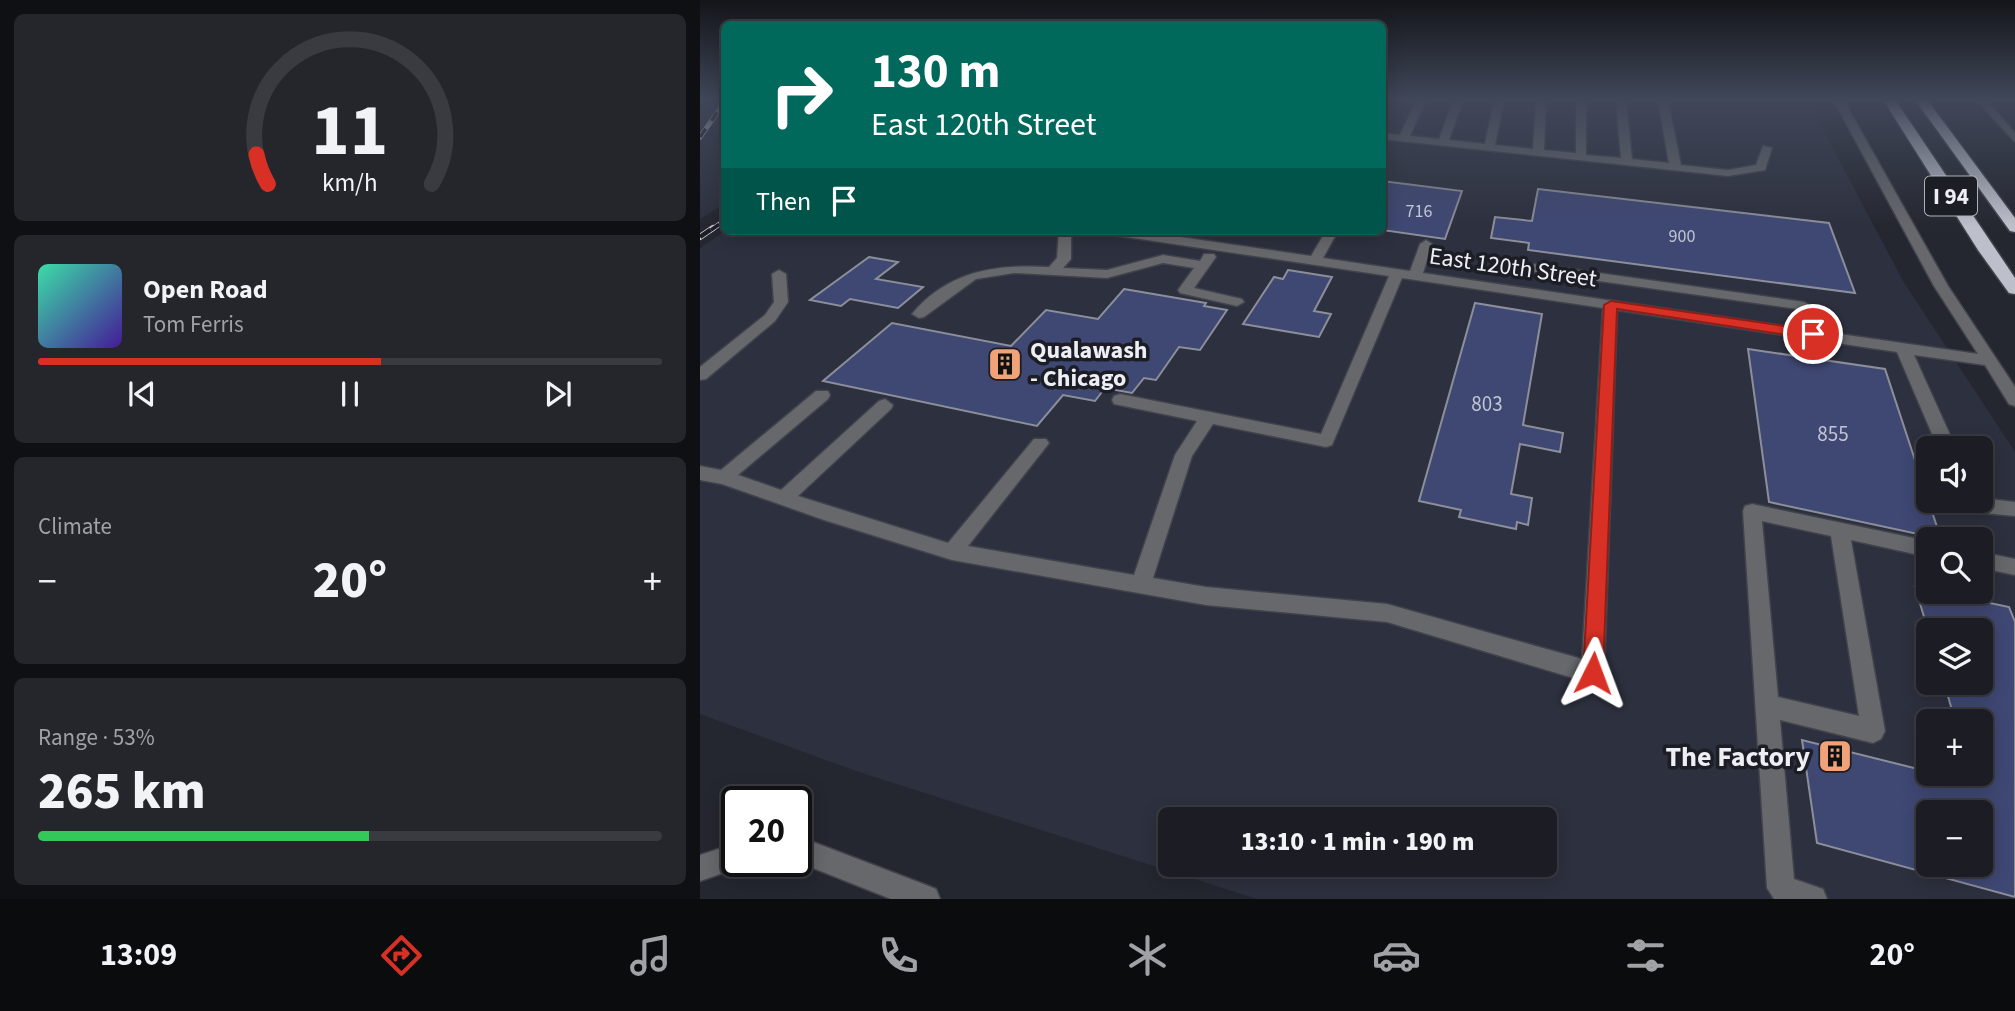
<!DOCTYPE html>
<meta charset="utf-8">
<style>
body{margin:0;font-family:"Source Sans 3",sans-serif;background:#25262c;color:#f1f3f6;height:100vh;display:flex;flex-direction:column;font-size:26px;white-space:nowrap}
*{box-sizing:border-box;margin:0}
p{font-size:23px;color:#a0a2a6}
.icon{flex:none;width:38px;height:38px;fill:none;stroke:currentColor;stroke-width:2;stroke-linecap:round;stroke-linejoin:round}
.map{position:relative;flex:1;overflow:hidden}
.side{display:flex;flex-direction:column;gap:14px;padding:14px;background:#0f1014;width:700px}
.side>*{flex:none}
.guide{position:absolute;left:21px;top:21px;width:665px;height:214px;border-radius:10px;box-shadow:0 4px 18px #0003,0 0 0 2px #3a3b41;background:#00695c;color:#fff;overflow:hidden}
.tools{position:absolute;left:1216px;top:436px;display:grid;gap:14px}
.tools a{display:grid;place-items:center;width:77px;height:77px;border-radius:10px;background:#1c1d24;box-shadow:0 4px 18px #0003,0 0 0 2px #3a3b41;font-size:35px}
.speed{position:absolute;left:21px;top:786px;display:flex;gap:14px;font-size:35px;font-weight:700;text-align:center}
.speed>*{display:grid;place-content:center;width:91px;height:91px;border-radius:50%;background:#1c1d24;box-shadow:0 4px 18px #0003,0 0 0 2px #3a3b41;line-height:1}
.speed .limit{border:4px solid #111;border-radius:10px;background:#fff;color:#111}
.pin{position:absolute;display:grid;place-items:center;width:60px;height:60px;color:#fff;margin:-30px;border:4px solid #fff;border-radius:50%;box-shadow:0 2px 7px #0007}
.me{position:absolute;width:77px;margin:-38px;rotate:3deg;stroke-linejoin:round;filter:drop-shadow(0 0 5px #0008)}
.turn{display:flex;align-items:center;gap:24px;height:147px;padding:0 35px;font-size:32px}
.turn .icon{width:91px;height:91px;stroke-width:2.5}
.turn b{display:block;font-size:49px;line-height:60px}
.then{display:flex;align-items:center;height:66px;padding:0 35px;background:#0003;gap:14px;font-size:26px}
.big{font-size:52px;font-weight:800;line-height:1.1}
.side .tile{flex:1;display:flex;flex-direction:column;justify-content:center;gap:10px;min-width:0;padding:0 24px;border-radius:10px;background:#25262c}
.side .dial{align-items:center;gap:0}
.dial svg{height:182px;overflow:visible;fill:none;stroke:#3a3b41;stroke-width:7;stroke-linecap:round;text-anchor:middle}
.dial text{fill:#f1f3f6;stroke:none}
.song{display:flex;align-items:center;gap:21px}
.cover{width:84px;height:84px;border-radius:10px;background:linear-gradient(135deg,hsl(160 70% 55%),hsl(260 70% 35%))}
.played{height:7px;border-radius:4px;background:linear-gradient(90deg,#d93025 55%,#3a3b41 55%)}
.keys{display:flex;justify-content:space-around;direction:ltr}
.heat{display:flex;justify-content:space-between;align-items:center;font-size:38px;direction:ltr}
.charge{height:10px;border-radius:5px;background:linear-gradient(90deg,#34c759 53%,#3a3b41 0)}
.trip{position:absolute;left:458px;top:807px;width:399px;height:70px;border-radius:10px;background:#1c1d24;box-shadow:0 4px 18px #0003,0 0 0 2px #3a3b41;font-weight:800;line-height:70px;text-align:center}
.dock{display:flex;height:112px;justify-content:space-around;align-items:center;background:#0b0c0e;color:#a0a2a6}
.dock .icon{width:49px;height:49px}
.dock .active{color:#d93025}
.dock b{font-size:32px;color:#f1f3f6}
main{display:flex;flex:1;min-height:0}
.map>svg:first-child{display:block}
.built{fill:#2d303e;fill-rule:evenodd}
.building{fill:#3f4873;stroke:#8c8f9a;stroke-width:2;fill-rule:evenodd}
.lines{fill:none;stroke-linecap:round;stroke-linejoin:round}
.minor-casing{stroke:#41434c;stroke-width:3}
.highway-casing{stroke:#41434c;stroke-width:3}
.minor{fill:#66686c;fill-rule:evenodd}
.highway{fill:#bdc0cb;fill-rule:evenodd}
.rail-far1-casing{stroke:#cacbd2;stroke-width:5}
.rail-casing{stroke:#cacbd2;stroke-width:6}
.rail-far1{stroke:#1c1e26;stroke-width:3.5;stroke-dasharray:10;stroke-linecap:butt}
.rail{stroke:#1c1e26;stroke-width:4.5;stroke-dasharray:13;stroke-linecap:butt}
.route{fill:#d93025;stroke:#8d1f18;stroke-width:2}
.labels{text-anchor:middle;stroke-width:7;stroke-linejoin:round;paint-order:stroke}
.far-number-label{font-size:18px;fill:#c2c5d4}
.number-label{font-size:21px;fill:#c2c5d4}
.shield{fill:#1c1e26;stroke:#afb0b7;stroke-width:2}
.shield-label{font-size:23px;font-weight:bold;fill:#eeeff5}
.street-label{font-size:24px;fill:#eeeff5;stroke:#1c1e26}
.poi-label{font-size:24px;font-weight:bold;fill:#eeeff5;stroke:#1c1e26;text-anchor:start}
.near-poi-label{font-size:28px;font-weight:bold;fill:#eeeff5;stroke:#1c1e26;text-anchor:end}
</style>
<main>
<section class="side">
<div class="tile dial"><svg viewBox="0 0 100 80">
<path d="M14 69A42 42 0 1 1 86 69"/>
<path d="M14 69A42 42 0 0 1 9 56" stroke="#d93025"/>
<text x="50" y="56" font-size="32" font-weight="700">11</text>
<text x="50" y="72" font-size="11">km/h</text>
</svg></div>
<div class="tile">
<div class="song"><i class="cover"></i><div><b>Open Road</b><p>Tom Ferris</p></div></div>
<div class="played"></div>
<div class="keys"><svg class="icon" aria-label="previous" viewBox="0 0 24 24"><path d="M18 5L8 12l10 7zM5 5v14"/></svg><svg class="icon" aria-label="pause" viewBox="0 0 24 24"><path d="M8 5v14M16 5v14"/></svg><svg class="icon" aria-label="next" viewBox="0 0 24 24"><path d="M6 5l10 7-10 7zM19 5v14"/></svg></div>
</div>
<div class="tile"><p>Climate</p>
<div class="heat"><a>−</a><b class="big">20°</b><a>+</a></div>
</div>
<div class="tile"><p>Range · 53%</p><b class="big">265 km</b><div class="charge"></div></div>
</section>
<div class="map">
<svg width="1315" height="899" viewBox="0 0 1315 899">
<rect width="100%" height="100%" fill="#252730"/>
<g class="built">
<polygon points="0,101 24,101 24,204 0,219"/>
<path d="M683,101H1108L1203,281L1315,452V899H557L156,771L0,714V248L25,231H682ZM1228,448H1281V500H1228ZM1228,539H1281V592H1228ZM1228,630H1281V682H1228ZM1228,721H1281V774H1228ZM1228,812H1281V864H1228ZM471,819H845V864H471Z"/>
</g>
<g class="building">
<polygon points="682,181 762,191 745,239 682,230"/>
<polygon points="838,189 1129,223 1155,293 828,250 829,243 791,238 795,217 832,221"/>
<polygon points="169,257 198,262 176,279 223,287 198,308 150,299 141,306 110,300"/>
<polygon points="588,270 632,277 614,311 631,314 619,337 543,324 574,277 583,279"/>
<polygon points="424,289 506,303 504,306 527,310 500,350 479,347 456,380 444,378 432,393 405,388 395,401 363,395 337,426 123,381 192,323 311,346 346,310 398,319"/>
<polygon points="775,303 842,314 823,425 863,433 860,452 820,444 811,494 832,498 828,525 817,522 816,529 759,517 761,510 719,501"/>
<polygon points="1048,349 1185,369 1241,539 1069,502"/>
<path d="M1215,587L1309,607L1315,622V897L1117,843L1102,740L1274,783L1271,774H1281V721H1255L1244,682H1281V630H1228ZM1228,812H1281V864H1228Z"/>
</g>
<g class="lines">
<g class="minor-casing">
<g id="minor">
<polygon points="716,101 726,101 710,136 739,139 753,101 763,101 749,140 785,144 794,101 804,101 795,145 833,149 836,101 846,101 844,150 876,153 876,101 886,101 886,155 921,158 916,101 926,101 932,159 969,163 958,101 968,101 981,165 1028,170 1056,165 1063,146 1072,148 1065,170 1028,176 682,139 682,133 700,135"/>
<path d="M1134,101H1144L1248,286L1315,387V406L1309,404L1285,365L1214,355L1256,448H1238L1197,352L917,310L904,673L901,681L893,684L687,622L506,605L252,560L124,520L22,484L0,480V466L21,470L116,391H128L130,395L128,399L38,475L81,490L179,401L185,399L193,405L191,409L98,496L248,543L334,439H346L349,443L346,447L268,546L434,575L475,455L497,421L414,404L412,400L414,396L420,394L621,434L689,276L413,235L407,231H439L611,256L626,231H638L623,258L710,271L720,244L726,240L732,244L723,273L1104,329L1098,309L835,272L828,268L835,264L1104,302L1111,306L1119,331L1278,354L1234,286ZM702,278L903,308L882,659L687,604L506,587L453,578L492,456L513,424L626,447L632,445Z"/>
<polygon points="1277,101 1287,101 1315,133 1315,142"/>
<path d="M359,231H371V259L363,268L407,270L463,255L500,261L504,254H514L516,257L494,288L542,299L544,302L537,306L480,293L478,290L494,268L463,263L407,278L314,273L276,279L224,317L219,318L212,314C248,271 296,264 349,267L357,258Z"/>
<polygon points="79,270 86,274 88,302 75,321 6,379 0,380 0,367 65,315 74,302 72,274"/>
<polygon points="1281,498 1315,502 1315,516 1272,512 1265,510 1261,500"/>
<path d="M1052,504L1228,541V557L1151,540L1185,731L1181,739L1173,743L1080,720L1094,879L1123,889L1127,899H1074L1067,888L1043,511L1045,506ZM1062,521L1131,536L1159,716L1078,697Z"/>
<polygon points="1281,552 1315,559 1315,575 1281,568"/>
<polygon points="96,842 113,842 226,885 236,889 240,899 191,899 113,868 96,868 85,861 96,861"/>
<polygon points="37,843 37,861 48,861 46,865 0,881 0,855"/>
</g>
</g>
<g class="highway-casing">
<g id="highway">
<polygon points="1184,101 1196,101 1315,278 1315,294 1309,293 1278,250"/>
<polygon points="1216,101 1228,101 1315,218 1315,232 1310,231"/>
</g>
</g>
<use href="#minor" class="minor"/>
<use href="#highway" class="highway"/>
<g class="rail-far1-casing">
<g id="rail-far1">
<polyline points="0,137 24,103"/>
<polyline points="11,230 24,221"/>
</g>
</g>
<g class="rail-casing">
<polyline id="rail" points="0,237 13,228"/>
</g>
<use href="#rail-far1" class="rail-far1"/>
<use href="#rail" class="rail"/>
</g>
<linearGradient id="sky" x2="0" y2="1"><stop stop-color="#14151a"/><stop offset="0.44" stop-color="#404759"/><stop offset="1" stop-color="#404759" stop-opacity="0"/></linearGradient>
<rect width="1315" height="227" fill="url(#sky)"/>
<polygon class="route" points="911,301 1113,330 1119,334 1113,339 917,309 903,673 900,680 893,683 886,680 883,673 904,305"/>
<defs>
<g id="building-square" transform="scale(1.75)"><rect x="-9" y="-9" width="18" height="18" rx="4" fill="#f0a279" stroke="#1c1e26"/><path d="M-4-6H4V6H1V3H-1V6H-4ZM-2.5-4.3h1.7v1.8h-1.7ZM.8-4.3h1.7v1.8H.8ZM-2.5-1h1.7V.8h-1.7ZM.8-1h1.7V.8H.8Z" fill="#111"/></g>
</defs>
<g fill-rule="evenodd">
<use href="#building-square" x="305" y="364"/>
<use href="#building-square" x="1135" y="756"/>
</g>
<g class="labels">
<g class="far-number-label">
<text x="719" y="217">716</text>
<text x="982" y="242">900</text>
</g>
<g class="number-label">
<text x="787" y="411">803</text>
<text x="1133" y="441">855</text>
</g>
<rect class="shield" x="1225" y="176.5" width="52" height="39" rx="5"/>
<g class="shield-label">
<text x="1251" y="204">I 94</text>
</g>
<g class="street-label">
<text transform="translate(813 267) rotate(8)" y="8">East 120th Street</text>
</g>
<g class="poi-label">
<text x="330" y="358">Qualawash<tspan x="330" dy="28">- Chicago</tspan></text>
</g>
<g class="near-poi-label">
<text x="1110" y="766">The Factory</text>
</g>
</g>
</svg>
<div class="tools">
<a><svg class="icon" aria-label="sound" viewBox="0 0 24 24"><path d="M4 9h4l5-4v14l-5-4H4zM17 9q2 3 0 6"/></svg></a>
<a><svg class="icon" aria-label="search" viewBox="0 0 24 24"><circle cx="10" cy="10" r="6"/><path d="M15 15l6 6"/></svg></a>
<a><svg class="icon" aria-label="layers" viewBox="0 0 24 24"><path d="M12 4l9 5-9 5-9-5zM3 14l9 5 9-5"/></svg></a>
<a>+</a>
<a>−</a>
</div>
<div class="speed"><div class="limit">20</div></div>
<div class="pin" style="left:1113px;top:334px;background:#d93025"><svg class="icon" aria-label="arrive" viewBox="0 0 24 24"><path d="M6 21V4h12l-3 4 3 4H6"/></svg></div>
<svg class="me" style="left:893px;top:673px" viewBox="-20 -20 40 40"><path d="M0-17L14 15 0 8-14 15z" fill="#d93025" stroke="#fff" stroke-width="4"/></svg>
<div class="trip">13:10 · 1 min · 190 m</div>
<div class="guide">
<div class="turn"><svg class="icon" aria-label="right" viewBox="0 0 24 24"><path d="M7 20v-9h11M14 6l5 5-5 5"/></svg><div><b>130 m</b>East 120th Street</div></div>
<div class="then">Then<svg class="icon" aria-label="arrive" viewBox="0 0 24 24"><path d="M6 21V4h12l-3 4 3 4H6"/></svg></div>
</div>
</div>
</main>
<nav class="dock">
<b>13:09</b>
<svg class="icon active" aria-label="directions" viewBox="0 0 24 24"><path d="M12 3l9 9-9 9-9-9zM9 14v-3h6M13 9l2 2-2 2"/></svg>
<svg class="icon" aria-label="music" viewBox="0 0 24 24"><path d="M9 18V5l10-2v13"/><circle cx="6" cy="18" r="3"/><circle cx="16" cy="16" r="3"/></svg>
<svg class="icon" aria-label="phone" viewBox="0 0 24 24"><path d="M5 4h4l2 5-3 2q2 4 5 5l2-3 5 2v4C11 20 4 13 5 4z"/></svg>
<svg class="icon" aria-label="climate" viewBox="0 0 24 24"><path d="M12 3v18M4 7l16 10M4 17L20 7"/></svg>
<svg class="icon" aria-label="car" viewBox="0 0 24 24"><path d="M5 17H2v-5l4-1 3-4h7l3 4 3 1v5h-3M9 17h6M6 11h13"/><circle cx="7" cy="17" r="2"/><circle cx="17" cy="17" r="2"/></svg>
<svg class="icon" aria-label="filters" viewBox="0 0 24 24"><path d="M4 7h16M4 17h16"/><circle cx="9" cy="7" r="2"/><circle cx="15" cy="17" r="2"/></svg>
<b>20°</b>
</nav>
